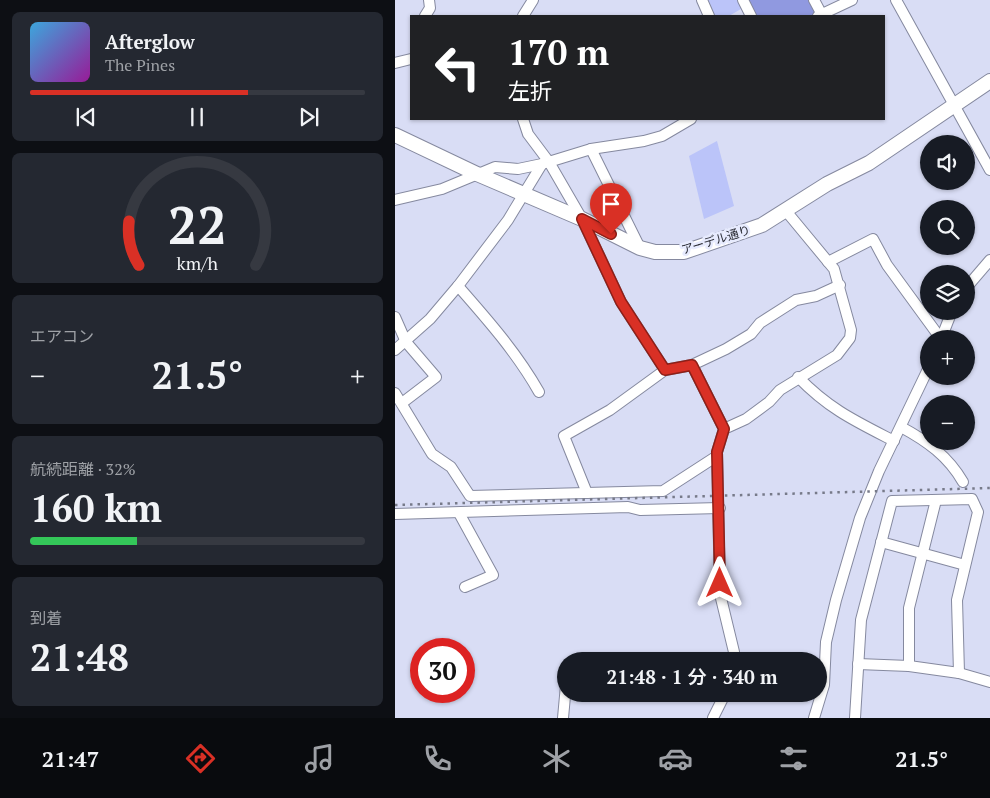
<!DOCTYPE html>
<html lang="ja">
<meta charset="utf-8">
<style>
body{margin:0;font-family:"PT Serif","Noto Sans JP",serif;background:#242831;color:#f1f3f6;height:100vh;display:flex;flex-direction:column;font-size:19px;white-space:nowrap}
*{box-sizing:border-box;margin:0}
p{font-size:16px;color:#9ea1a6}
.icon{flex:none;width:28px;height:28px;fill:none;stroke:currentColor;stroke-width:2;stroke-linecap:round;stroke-linejoin:round}
.map{position:relative;flex:1;overflow:hidden}
.sheet{display:flex;flex-direction:column;gap:12px;padding:12px;background:#0d0f14;width:395px}
.sheet>*{flex:none}
.top-card{position:absolute;left:15px;top:15px;width:475px;height:105px;border-radius:0px;box-shadow:0 1px 4px #0004;background:#202124;color:#fff;overflow:hidden}
.tools{position:absolute;left:525px;top:135px;display:grid;gap:10px}
.tools a{display:grid;place-items:center;width:55px;height:55px;border-radius:50%;background:#171b24;box-shadow:0 1px 4px #0004;font-size:25px}
.speed{position:absolute;left:15px;top:638px;display:flex;gap:10px;font-size:25px;font-weight:700;text-align:center}
.speed>*{display:grid;place-content:center;width:65px;height:65px;border-radius:50%;background:#171b24;box-shadow:0 1px 4px #0004;line-height:1}
.speed .limit{border:8px solid #d22;background:#fff;color:#111}
.pin{position:absolute;display:grid;place-items:center;width:42px;height:42px;color:#fff;margin:-51px -21px;border-radius:50% 50% 50% 0;rotate:-45deg;box-shadow:0 0 5px #0007}
.pin .icon{rotate:45deg}
.me{position:absolute;width:55px;margin:-28px;rotate:0deg;stroke-linejoin:round;filter:drop-shadow(0 0 4px #0008)}
.turn{display:flex;align-items:center;gap:18px;height:105px;padding:0 15px;font-size:22px}
.turn .icon{width:65px;height:65px;stroke-width:2.5}
.turn b{display:block;font-size:35px;line-height:42px}
.big{font-size:38px;font-weight:600;line-height:1.1}
.sheet .widget{flex:1;display:flex;flex-direction:column;justify-content:center;gap:8px;min-width:0;padding:0 18px;border-radius:8px;background:#242831}
.sheet .dial{align-items:center;gap:0}
.dial svg{height:130px;overflow:visible;fill:none;stroke:#363941;stroke-width:7;stroke-linecap:round;text-anchor:middle}
.dial text{fill:#f1f3f6;stroke:none}
.song{display:flex;align-items:center;gap:15px}
.cover{width:60px;height:60px;border-radius:8px;background:linear-gradient(135deg,hsl(200 70% 55%),hsl(300 70% 35%))}
.played{height:5px;border-radius:2px;background:linear-gradient(90deg,#d93025 65%,#363941 65%)}
.keys{display:flex;justify-content:space-around;direction:ltr}
.heat{display:flex;justify-content:space-between;align-items:center;font-size:28px;direction:ltr}
.charge{height:8px;border-radius:4px;background:linear-gradient(90deg,#34c759 32%,#363941 0)}
.trip{position:absolute;left:162px;top:652px;width:270px;height:50px;border-radius:25px;background:#171b24;box-shadow:0 1px 4px #0004;font-weight:600;line-height:50px;text-align:center}
.menu{display:flex;height:80px;justify-content:space-around;align-items:center;background:#090b0e;color:#9ea1a6}
.menu .icon{width:35px;height:35px}
.menu .active{color:#d93025}
.menu b{font-size:22px;color:#f1f3f6}
main{display:flex;flex:1;min-height:0}
.map>svg:first-child{display:block}
.green{fill:#bbc4f9}
.forest{fill:#9099e0}
.lines{fill:none;stroke-linecap:round;stroke-linejoin:round}
.street-casing{stroke:#85899f;stroke-width:12}
.secondary-casing{stroke:#85899f;stroke-width:16}
.street{stroke:#fff;stroke-width:10}
.secondary{stroke:#fff;stroke-width:14}
.rail{stroke:#777a89;stroke-width:2.5;stroke-dasharray:2.5 5;stroke-linecap:butt}
.route-casing{stroke:#8d1f18;stroke-width:12}
.route{stroke:#d93025;stroke-width:9}
.labels{text-anchor:middle;stroke-width:5;stroke-linejoin:round;paint-order:stroke}
.street-label{font-size:12px;fill:#292b34;stroke:#e7ebfe}
</style>
<main>
<section class="sheet">
<div class="widget">
<div class="song"><i class="cover"></i><div><b>Afterglow</b><p>The Pines</p></div></div>
<div class="played"></div>
<div class="keys"><svg class="icon" aria-label="previous" viewBox="0 0 24 24"><path d="M18 5L8 12l10 7zM5 5v14"/></svg><svg class="icon" aria-label="pause" viewBox="0 0 24 24"><path d="M8 5v14M16 5v14"/></svg><svg class="icon" aria-label="next" viewBox="0 0 24 24"><path d="M6 5l10 7-10 7zM19 5v14"/></svg></div>
</div>
<div class="widget dial"><svg viewBox="0 0 100 80">
<path d="M14 69A42 42 0 1 1 86 69"/>
<path d="M14 69A42 42 0 0 1 8 42" stroke="#d93025"/>
<text x="50" y="56" font-size="32" font-weight="700">22</text>
<text x="50" y="72" font-size="11">km/h</text>
</svg></div>
<div class="widget"><p>エアコン</p>
<div class="heat"><a>−</a><b class="big">21.5°</b><a>+</a></div>
</div>
<div class="widget"><p>航続距離 · 32%</p><b class="big">160 km</b><div class="charge"></div></div>
<div class="widget"><p>到着</p><b class="big">21:48</b></div>
</section>
<div class="map">
<svg width="595" height="718" viewBox="0 0 595 718">
<rect width="100%" height="100%" fill="#d9ddf5"/>
<g class="green">
<polygon points="307,0 348,0 351,6 334,16 314,16"/>
<polygon points="322,141 339,206 309,219 294,156"/>
</g>
<polygon class="forest" points="348,0 419,0 423,16 356,16"/>
<g class="lines">
<g class="street-casing">
<g id="street">
<polyline points="307,0 314,16"/>
<polyline points="348,0 356,16"/>
<polyline points="419,0 426,13"/>
<polyline points="501,0 595,170"/>
<polyline points="30,16 35,8 34,0"/>
<polyline points="128,16 138,0"/>
<polyline points="423,16 457,0"/>
<polyline points="0,63 16,59"/>
<polyline points="128,119 133,134 154,162 187,219 226,302 270,370 297,365 331,349 356,334 365,323 401,300 421,296 445,285"/>
<polyline points="196,149 245,248"/>
<polyline points="0,200 47,189 100,167 123,169 147,164 196,149 249,141 267,136 296,119"/>
<polyline points="433,262 478,239 492,265 546,339"/>
<path d="M63,286C92,319 122,353 144,392"/>
<polyline points="571,288 595,260"/>
<polyline points="0,317 11,342 41,377 7,403"/>
<polyline points="546,339 557,311"/>
<polyline points="0,350 35,319 63,286 113,220 147,164"/>
<polyline points="297,365 329,429 322,452 325,594 339,652 338,661"/>
<path d="M403,377C434,409 460,421 499,441"/>
<polyline points="0,393 37,454 56,467 75,496 268,491 322,456"/>
<path d="M506,427C532,441 553,456 568,482"/>
<polyline points="329,429 351,419 374,402 385,390 442,355 455,338 456,330 439,269 391,211"/>
<polyline points="192,493 169,436 215,410 270,370"/>
<polyline points="64,513 98,575 70,587"/>
<polyline points="0,514 233,507 245,510 325,508"/>
<polyline points="486,542 570,565"/>
<polyline points="463,664 514,666 564,673 595,682"/>
<polyline points="514,666 514,608 541,500"/>
<polyline points="168,718 171,685"/>
<polyline points="318,718 330,694"/>
<polyline points="419,718 429,685 431,642 441,600 465,518 484,471 534,367"/>
<polyline points="460,718 466,620 497,501 577,499 583,512 562,600 564,673"/>
</g>
</g>
<g class="secondary-casing">
<polyline id="secondary" points="0,135 82,174 187,219 245,248 260,252 289,252 367,225 432,184 474,163 595,81"/>
</g>
<use href="#street" class="street"/>
<use href="#secondary" class="secondary"/>
<polyline class="rail" points="0,505 595,488"/>
</g>
<g class="lines">
<g class="route-casing">
<polyline id="route" points="216,234 187,219 226,302 270,370 297,365 329,429 322,452 325,583"/>
</g>
<use href="#route" class="route"/>
</g>
<g class="labels">
<g class="street-label">
<text transform="translate(321 240) rotate(-17)" y="4">アーデル通り</text>
</g>
</g>
</svg>
<div class="tools">
<a><svg class="icon" aria-label="sound" viewBox="0 0 24 24"><path d="M4 9h4l5-4v14l-5-4H4zM17 9q2 3 0 6"/></svg></a>
<a><svg class="icon" aria-label="search" viewBox="0 0 24 24"><circle cx="10" cy="10" r="6"/><path d="M15 15l6 6"/></svg></a>
<a><svg class="icon" aria-label="layers" viewBox="0 0 24 24"><path d="M12 4l9 5-9 5-9-5zM3 14l9 5 9-5"/></svg></a>
<a>+</a>
<a>−</a>
</div>
<div class="speed"><div class="limit">30</div></div>
<div class="pin" style="left:216px;top:234px;background:#d93025"><svg class="icon" aria-label="arrive" viewBox="0 0 24 24"><path d="M6 21V4h12l-3 4 3 4H6"/></svg></div>
<svg class="me" style="left:325px;top:583px" viewBox="-20 -20 40 40"><path d="M0-17L14 15 0 8-14 15z" fill="#d93025" stroke="#fff" stroke-width="4"/></svg>
<div class="trip">21:48 · 1 分 · 340 m</div>
<div class="top-card">
<div class="turn"><svg class="icon" aria-label="left" viewBox="0 0 24 24"><path d="M17 20v-9H6M10 6l-5 5 5 5"/></svg><div><b>170 m</b>左折</div></div>
</div>
</div>
</main>
<nav class="menu">
<b>21:47</b>
<svg class="icon active" aria-label="directions" viewBox="0 0 24 24"><path d="M12 3l9 9-9 9-9-9zM9 14v-3h6M13 9l2 2-2 2"/></svg>
<svg class="icon" aria-label="music" viewBox="0 0 24 24"><path d="M9 18V5l10-2v13"/><circle cx="6" cy="18" r="3"/><circle cx="16" cy="16" r="3"/></svg>
<svg class="icon" aria-label="phone" viewBox="0 0 24 24"><path d="M5 4h4l2 5-3 2q2 4 5 5l2-3 5 2v4C11 20 4 13 5 4z"/></svg>
<svg class="icon" aria-label="climate" viewBox="0 0 24 24"><path d="M12 3v18M4 7l16 10M4 17L20 7"/></svg>
<svg class="icon" aria-label="car" viewBox="0 0 24 24"><path d="M5 17H2v-5l4-1 3-4h7l3 4 3 1v5h-3M9 17h6M6 11h13"/><circle cx="7" cy="17" r="2"/><circle cx="17" cy="17" r="2"/></svg>
<svg class="icon" aria-label="filters" viewBox="0 0 24 24"><path d="M4 7h16M4 17h16"/><circle cx="9" cy="7" r="2"/><circle cx="15" cy="17" r="2"/></svg>
<b>21.5°</b>
</nav>
